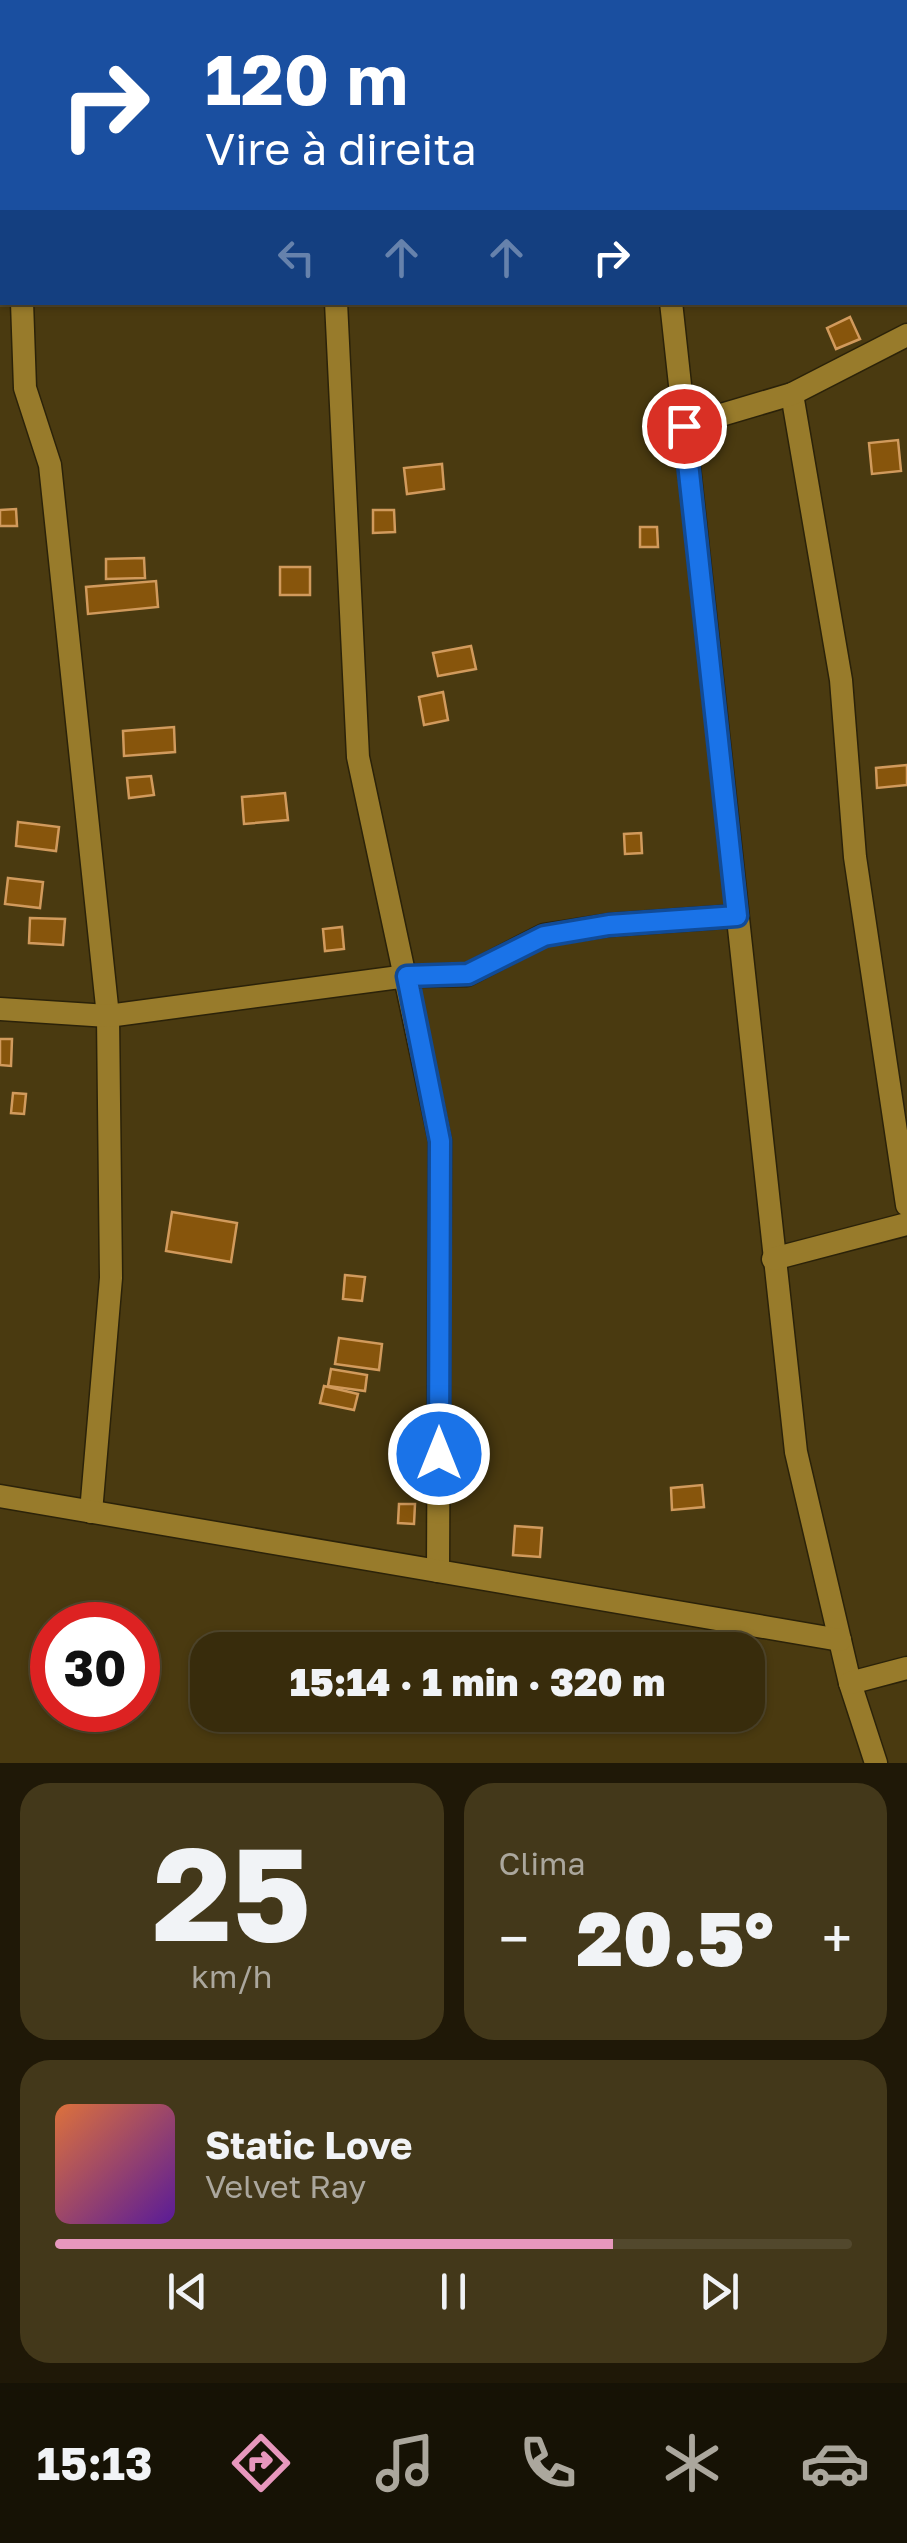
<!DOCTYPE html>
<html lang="pt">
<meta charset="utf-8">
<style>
body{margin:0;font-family:"Golos Text",sans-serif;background:#43381a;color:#f1f3f6;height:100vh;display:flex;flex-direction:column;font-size:38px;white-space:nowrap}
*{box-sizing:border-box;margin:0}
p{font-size:32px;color:#aba79d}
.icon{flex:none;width:55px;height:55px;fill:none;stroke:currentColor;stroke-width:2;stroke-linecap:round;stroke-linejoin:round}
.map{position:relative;height:1763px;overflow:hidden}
.panel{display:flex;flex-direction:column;gap:20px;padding:20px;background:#1f1807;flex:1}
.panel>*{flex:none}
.banner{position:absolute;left:0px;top:0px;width:908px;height:305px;box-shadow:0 2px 8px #0004,0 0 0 2px #52482d;background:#1a4fa0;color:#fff;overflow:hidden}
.speed{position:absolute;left:30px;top:1602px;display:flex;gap:20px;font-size:50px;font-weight:700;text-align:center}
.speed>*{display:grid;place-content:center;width:130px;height:130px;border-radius:50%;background:#382c0c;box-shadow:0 2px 8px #0004,0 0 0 2px #52482d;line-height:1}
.speed .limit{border:15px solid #d22;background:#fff;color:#111}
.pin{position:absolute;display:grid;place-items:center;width:85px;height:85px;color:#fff;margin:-42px;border:5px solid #fff;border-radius:50%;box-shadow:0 2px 10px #0007}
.me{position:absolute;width:110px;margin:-55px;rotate:0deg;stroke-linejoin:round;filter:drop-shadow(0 0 8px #0008)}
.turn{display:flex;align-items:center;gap:35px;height:210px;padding:0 40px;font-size:45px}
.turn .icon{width:130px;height:130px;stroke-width:2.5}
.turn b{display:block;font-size:70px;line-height:85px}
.lanes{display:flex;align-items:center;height:95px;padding:0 40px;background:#0003;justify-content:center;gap:50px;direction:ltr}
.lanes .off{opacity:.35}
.big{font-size:75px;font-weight:800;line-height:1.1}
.panel .tile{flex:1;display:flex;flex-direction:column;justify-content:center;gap:15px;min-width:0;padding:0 35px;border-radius:30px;background:#43381a}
.panel .dial{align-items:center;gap:0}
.dial b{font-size:130px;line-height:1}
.song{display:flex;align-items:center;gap:30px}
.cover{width:120px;height:120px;border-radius:15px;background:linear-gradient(135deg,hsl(20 70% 55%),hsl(270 70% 35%))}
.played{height:10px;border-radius:5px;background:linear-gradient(90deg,#e797bd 70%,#52482d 70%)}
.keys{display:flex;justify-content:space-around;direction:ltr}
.heat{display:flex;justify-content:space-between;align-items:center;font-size:55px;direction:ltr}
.panel .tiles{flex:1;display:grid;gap:20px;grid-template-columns:1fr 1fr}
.tile:last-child{grid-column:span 2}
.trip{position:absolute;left:190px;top:1632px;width:575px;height:100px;border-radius:30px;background:#382c0c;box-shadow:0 2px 8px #0004,0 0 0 2px #52482d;font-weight:800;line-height:100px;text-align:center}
.dock{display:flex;height:160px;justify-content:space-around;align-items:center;background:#161205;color:#aba79d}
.dock .icon{width:70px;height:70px}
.dock .on{color:#e797bd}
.dock b{font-size:45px;color:#f1f3f6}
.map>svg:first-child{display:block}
.building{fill:#87550c;stroke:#d19a5c;stroke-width:2.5}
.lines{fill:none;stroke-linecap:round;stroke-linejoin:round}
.minor-casing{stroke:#2b2209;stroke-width:25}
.minor{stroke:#987b2b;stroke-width:22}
.route-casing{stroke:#114b97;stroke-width:25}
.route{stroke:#1a73e8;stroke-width:18}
</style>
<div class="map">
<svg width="907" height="1763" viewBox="0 0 907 1763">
<rect width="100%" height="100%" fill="#4a3a10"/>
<g class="building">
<polygon points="850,317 860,339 836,349 827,328"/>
<polygon points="898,440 901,471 872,474 869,443"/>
<polygon points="442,464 444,489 407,494 404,468"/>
<polygon points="16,509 17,526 0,526 0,510"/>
<polygon points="373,510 394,510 395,532 373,533"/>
<polygon points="640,527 657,527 658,547 640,547"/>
<polygon points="144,558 145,578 106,579 106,559"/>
<rect x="280" y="567" width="30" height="28"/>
<polygon points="156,581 158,607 88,614 86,587"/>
<polygon points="471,646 476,669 438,676 433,653"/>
<polygon points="443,692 448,720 424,725 419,697"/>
<polygon points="174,727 175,752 124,756 123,731"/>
<polygon points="907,765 907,785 877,788 876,768"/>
<polygon points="151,776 154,795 129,798 127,778"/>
<polygon points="285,793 288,820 244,824 242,797"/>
<polygon points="18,822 59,827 56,851 16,846"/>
<polygon points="641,833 642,853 625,854 624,834"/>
<polygon points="8,878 43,882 40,908 5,904"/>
<polygon points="30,918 65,919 63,945 29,943"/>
<polygon points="342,927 344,949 325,951 323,929"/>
<polygon points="0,1039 12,1039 11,1066 0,1065"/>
<polygon points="13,1093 26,1094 24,1114 11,1113"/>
<polygon points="172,1212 237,1223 231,1262 166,1251"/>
<polygon points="345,1275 365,1277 362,1301 343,1299"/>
<polygon points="339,1338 382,1344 379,1370 335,1364"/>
<polygon points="331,1369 367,1375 365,1391 328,1386"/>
<polygon points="324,1386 358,1394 354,1410 320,1403"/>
<polygon points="702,1485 704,1507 672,1510 671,1488"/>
<polygon points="399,1504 415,1504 414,1524 398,1523"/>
<polygon points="515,1526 542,1528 540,1557 513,1555"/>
</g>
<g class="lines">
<g class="minor-casing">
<g id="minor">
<polyline points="315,0 316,2"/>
<polyline points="639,0 639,2"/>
<polyline points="882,2 893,0"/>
<polyline points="0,80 2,81"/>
<polyline points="22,302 25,388 50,465 108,1016 111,1278 91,1512"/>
<polyline points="336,302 358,757 440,1141 438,1571"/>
<polyline points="671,302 796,1452 850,1683 876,1763"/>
<polyline points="792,394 841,680 855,857 907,1205"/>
<polyline points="684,426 792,394 907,335"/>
<polyline points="0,1009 108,1016 407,976 467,975 544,935 609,925 737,916"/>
<polyline points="773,1259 907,1224"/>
<polyline points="0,1496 840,1640"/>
<polyline points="850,1683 907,1668"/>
</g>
</g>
<use href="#minor" class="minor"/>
</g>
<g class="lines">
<g class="route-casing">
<polyline id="route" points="439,1454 440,1141 407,976 468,974 544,936 609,925 737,916 684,426"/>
</g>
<use href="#route" class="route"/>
</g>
</svg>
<div class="speed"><div class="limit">30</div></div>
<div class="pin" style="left:684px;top:426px;background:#d93025"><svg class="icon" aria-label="arrive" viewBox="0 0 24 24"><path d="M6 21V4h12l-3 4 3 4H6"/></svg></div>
<svg class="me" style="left:439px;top:1454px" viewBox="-20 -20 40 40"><circle r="17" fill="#1a73e8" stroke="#fff" stroke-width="3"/><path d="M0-11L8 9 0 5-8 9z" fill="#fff"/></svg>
<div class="trip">15:14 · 1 min · 320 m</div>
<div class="banner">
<div class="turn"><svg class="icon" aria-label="right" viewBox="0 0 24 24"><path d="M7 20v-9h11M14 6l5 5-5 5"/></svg><div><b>120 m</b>Vire à direita</div></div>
<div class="lanes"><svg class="icon off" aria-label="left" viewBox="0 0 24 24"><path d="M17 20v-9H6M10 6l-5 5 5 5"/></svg><svg class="icon off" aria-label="ahead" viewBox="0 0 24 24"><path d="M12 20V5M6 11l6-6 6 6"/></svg><svg class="icon off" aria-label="ahead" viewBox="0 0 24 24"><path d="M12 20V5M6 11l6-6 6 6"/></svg><svg class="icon" aria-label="right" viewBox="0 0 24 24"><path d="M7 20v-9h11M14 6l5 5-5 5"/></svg></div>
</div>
</div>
<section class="panel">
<div class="tiles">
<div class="tile dial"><b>25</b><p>km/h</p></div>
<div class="tile"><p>Clima</p>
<div class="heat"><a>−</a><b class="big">20.5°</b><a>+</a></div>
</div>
<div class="tile">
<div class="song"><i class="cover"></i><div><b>Static Love</b><p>Velvet Ray</p></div></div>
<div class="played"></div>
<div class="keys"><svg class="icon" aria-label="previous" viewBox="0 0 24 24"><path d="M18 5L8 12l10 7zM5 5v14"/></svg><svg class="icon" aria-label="pause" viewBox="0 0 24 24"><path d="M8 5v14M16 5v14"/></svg><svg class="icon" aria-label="next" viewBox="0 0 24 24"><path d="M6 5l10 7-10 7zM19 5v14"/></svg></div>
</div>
</div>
</section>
<nav class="dock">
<b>15:13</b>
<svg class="icon on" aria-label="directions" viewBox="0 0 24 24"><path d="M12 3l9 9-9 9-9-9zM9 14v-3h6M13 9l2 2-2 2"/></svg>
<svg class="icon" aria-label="music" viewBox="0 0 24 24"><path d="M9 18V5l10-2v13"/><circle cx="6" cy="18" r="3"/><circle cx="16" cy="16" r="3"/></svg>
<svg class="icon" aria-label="phone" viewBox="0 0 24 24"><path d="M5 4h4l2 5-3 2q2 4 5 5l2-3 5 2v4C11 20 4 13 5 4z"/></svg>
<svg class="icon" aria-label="climate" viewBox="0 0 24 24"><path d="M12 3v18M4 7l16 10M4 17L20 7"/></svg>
<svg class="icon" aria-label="car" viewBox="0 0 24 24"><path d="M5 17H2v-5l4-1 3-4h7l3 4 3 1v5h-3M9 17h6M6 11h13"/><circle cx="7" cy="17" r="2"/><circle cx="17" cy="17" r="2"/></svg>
</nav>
